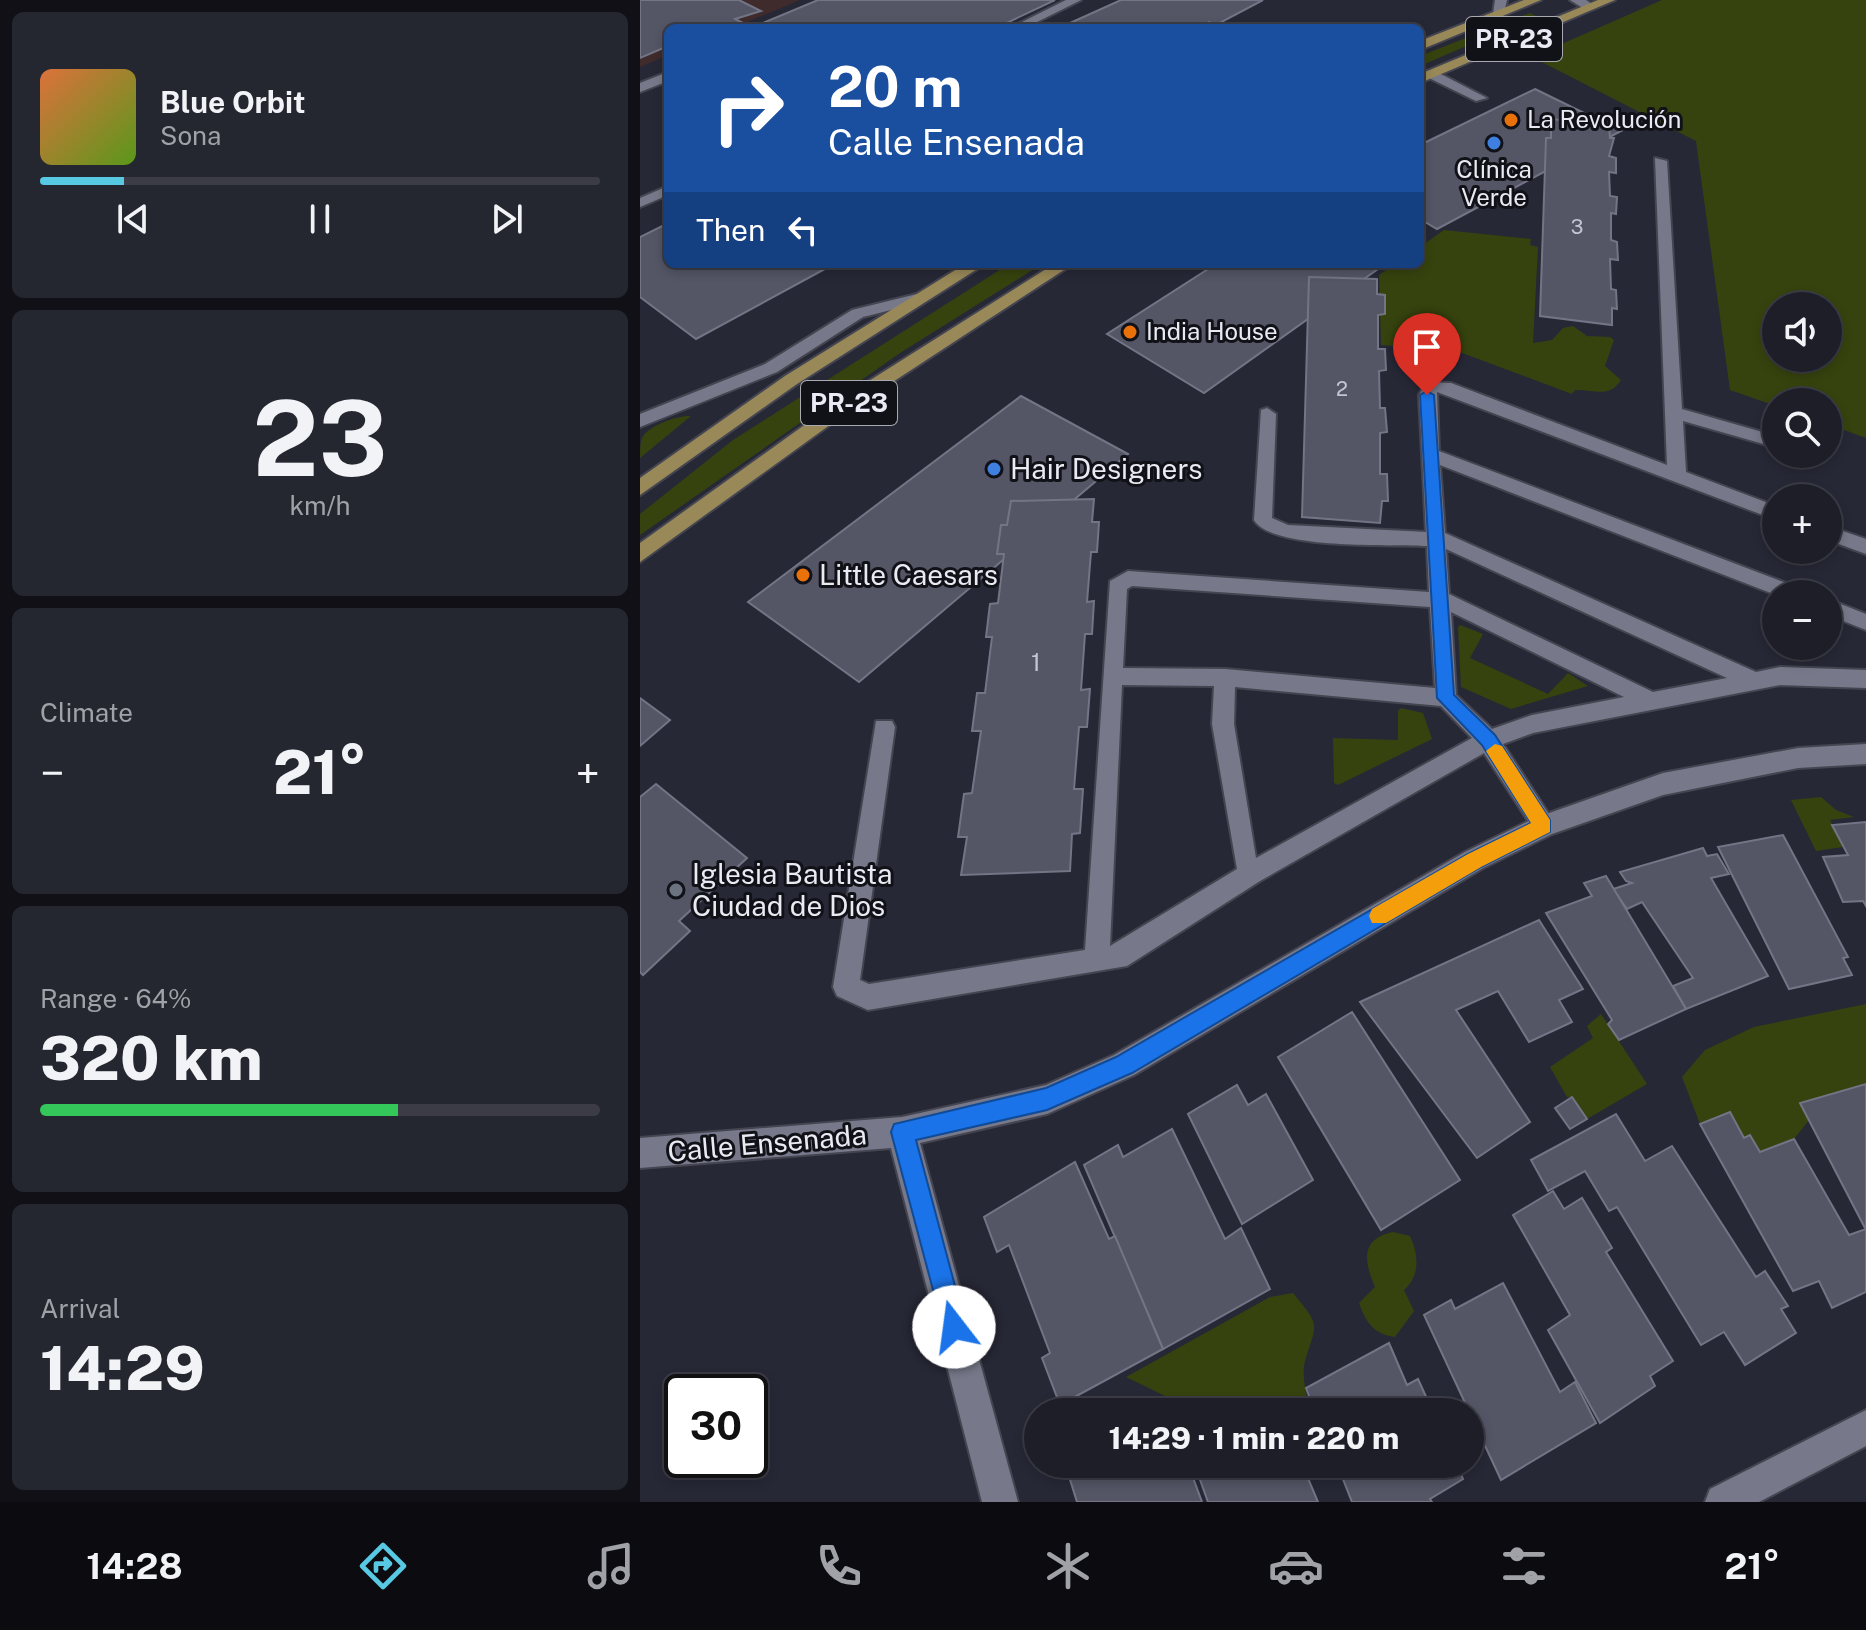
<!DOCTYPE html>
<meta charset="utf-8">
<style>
body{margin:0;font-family:"Public Sans",sans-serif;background:#252730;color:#f1f3f6;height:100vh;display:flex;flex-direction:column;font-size:30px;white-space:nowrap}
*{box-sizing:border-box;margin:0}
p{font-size:26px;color:#a0a2a8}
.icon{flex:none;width:44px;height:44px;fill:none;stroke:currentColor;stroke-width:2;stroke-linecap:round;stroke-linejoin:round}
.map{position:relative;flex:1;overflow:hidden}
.side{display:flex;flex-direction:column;gap:12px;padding:12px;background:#101016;width:640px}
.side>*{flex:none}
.banner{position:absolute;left:24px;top:24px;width:760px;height:244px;border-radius:12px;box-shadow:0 4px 12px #0003,0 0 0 2px #3b3c45;background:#1a4fa0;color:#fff;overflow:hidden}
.tools{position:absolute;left:1122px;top:292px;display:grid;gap:16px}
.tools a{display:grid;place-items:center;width:80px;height:80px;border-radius:50%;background:#1d1e28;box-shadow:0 4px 12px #0003,0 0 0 2px #3b3c45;font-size:40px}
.speed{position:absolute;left:24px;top:1374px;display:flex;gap:16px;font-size:40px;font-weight:700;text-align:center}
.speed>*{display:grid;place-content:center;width:104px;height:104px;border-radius:50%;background:#1d1e28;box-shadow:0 4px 12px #0003,0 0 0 2px #3b3c45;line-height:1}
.speed .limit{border:4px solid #111;border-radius:12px;background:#fff;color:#111}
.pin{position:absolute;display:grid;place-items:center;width:68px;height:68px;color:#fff;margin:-82px -34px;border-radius:50% 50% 50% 0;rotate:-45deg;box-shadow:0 0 8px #0007}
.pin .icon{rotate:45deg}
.me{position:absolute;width:88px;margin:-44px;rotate:345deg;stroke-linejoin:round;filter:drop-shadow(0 0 6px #0008)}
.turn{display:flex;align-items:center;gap:28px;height:168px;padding:0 32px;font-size:36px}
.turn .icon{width:104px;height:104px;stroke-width:2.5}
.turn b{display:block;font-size:56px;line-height:68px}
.then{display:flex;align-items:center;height:76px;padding:0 32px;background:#0003;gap:16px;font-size:30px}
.big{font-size:60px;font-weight:800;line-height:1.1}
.side .widget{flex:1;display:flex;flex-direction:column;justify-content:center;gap:12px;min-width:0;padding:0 28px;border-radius:12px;background:#252730}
.side .dial{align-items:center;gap:0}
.dial b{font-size:104px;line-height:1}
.song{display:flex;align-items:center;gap:24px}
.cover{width:96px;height:96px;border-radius:12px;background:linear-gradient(135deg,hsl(20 70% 55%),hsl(90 70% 35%))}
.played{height:8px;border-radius:4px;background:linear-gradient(90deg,#58c9e3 15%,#3b3c45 15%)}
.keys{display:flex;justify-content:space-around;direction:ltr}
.heat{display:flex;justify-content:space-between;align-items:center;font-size:44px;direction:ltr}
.charge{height:12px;border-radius:6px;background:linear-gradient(90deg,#34c759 64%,#3b3c45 0)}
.trip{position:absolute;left:384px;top:1398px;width:460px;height:80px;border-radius:40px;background:#1d1e28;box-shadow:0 4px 12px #0003,0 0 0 2px #3b3c45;font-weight:800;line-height:80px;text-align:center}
.dock{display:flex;height:128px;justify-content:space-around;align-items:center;background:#0c0c10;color:#a0a2a8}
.dock .icon{width:56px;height:56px}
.dock .on{color:#58c9e3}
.dock b{font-size:36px;color:#f1f3f6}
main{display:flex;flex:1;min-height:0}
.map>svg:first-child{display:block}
.industrial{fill:#3f2b2c}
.green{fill:#36430e;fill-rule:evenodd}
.building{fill:#545565;stroke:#737485;stroke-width:2}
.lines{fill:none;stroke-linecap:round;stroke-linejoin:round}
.service-casing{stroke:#444550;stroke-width:4}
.minor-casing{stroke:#444550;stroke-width:4}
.primary-casing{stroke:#444550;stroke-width:4}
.service{fill:#77798a;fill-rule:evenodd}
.minor{fill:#77798a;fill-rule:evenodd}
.primary{fill:#998958;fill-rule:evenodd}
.route{fill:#1a73e8;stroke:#114b97;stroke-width:2}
.slow{fill:#f59e0b}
.food-dot{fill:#e8710a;stroke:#111118;stroke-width:3}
.shop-dot{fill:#3f7fe0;stroke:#111118;stroke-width:3}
.worship-dot{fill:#6b7280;stroke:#111118;stroke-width:3}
.labels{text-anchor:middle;stroke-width:6;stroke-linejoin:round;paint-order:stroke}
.far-number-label{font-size:20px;fill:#c4c5d0}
.far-poi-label{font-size:24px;fill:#e9eaf3;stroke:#111118;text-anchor:start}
.number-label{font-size:24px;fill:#c4c5d0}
.shield{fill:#111118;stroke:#a8a9b1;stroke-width:2}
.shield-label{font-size:26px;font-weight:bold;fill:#e9eaf3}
.poi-label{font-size:28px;fill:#e9eaf3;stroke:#111118;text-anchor:start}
.street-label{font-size:28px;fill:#e9eaf3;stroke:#111118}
</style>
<main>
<section class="side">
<div class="widget">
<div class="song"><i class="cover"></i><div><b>Blue Orbit</b><p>Sona</p></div></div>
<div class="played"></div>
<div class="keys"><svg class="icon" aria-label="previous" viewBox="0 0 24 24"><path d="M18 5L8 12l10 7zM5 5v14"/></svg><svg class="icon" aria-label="pause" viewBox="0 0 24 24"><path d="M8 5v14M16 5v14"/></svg><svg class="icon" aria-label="next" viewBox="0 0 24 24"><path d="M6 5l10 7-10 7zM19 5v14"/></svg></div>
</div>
<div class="widget dial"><b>23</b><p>km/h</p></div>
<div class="widget"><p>Climate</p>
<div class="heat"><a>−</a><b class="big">21°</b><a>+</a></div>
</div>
<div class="widget"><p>Range · 64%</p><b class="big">320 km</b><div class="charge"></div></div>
<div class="widget"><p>Arrival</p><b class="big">14:29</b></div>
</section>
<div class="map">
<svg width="1226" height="1502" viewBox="0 0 1226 1502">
<rect width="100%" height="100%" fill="#272836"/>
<polygon class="industrial" points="0,0 160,0 93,28 28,28 28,55 0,67"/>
<g class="green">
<path d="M1022,0H1226V438L1188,424V402H1136V406L1090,390L1056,141L892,57ZM1188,306V358H1136V306Z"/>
<polygon points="890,13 896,16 780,66 780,56"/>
<path d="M804,230L891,239L890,245L898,247L893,343L912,340L923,328L933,326L947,336L970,337L974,340L965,366L981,380C969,399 954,389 935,390L932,394L814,350L741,345L739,275L755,264H780V247Z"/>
<polygon points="369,264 402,264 260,353 0,535 0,514 93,440"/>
<path d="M51,416L0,458C0,452 0,444 2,438C8,425 39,415 51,416Z"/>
<polygon points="820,625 843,634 830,658 908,694 928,673 948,686 871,709 821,687 818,628"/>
<polygon points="761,708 783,713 792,739 698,785 694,783 693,738 758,740 758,711"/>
<polygon points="1181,797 1196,810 1214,817 1190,820 1203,847 1176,851 1151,800"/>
<polygon points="1226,1004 1226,1084 1160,1103 1169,1120 1154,1139 1120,1152 1110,1135 1104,1138 1090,1112 1060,1124 1042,1077 1065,1050 1114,1027"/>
<polygon points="961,1014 1007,1084 947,1119 932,1097 927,1097 910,1067 953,1038 947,1026"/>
<path d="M753,1232L770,1236C779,1255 780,1276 764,1290L774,1311L755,1337C733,1334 726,1322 719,1303L735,1287C724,1261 720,1239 753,1232Z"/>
<path d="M653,1293C681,1327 677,1322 665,1361C661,1376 667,1397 670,1412H558L486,1377L630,1297Z"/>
</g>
<g class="building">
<polygon points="0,0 99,0 121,11 95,19 103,23 91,28 28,28 28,46 0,58"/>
<polygon points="178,0 415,0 356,28 111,28"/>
<polygon points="481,0 623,0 576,25 569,22 557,28 419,28"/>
<polygon points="895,89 981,131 797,229 780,219 780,145"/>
<polygon points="911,119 969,125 970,138 974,138 969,156 976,158 976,173 969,172 970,196 977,197 976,214 971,213 971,240 977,242 978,260 970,259 971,289 976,290 977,309 972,308 972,325 900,316 906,138 911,138"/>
<polygon points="28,223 28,264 194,264 56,339 0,297 0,237"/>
<polygon points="576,264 745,264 564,393 467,334"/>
<polygon points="669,277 737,279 737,294 745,295 745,314 738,315 738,349 745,349 746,370 739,371 740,408 745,408 747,432 740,433 740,474 747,474 748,501 742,501 740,523 662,517"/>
<polygon points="381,396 488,454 219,682 108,602"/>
<polygon points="454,499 452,522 459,522 457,552 451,552 447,602 454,601 452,634 445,634 441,690 450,689 447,727 439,727 434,789 443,789 440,833 432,834 430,871 321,875 327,837 318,837 324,794 332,793 341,731 332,731 337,693 345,693 352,637 346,637 350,604 358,603 364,554 357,554 361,525 367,525 371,501"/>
<polygon points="0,698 30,720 0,746"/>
<polygon points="16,784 107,858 39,921 50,931 3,975 0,972 0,797"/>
<polygon points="1226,822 1226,906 1223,901 1203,902 1183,857 1208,855 1192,825"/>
<polygon points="1143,835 1208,957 1203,958 1212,975 1149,989 1078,847"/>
<polygon points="1063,848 1067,856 1077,854 1089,874 1071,878 1128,976 1046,1009 1033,986 1053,978 1002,902 987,909 973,889 992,883 986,881 980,872"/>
<polygon points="966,876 1046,1009 979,1040 968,1024 972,1020 906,913 952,896 944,883"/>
<polygon points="899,920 943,989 919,1000 932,1022 889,1042 858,991 816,1010 890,1122 837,1158 720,1002"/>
<polygon points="712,1012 820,1180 741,1230 638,1057"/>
<polygon points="1226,1084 1226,1230 1160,1103"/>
<polygon points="597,1085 608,1105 626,1094 673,1180 602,1224 548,1114"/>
<polygon points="932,1097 947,1119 930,1129 915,1108"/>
<polygon points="1090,1112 1104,1138 1110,1135 1120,1152 1154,1139 1209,1235 1226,1229 1226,1292 1192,1308 1179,1281 1153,1291 1060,1124"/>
<polygon points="976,1114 1005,1161 1032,1146 1116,1277 1125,1271 1148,1306 1141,1309 1156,1333 1105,1365 1084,1332 1061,1345 977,1207 969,1211 945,1171 908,1191 891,1160"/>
<polygon points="532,1129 585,1239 601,1228 630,1289 523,1349 444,1165 478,1145 483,1157"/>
<polygon points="435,1162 469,1239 475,1236 523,1349 420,1405 402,1358 410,1353 369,1245 357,1252 344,1217"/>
<polygon points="913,1191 924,1209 942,1198 972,1248 966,1252 1033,1361 1010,1376 1015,1386 960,1423 908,1330 930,1315 873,1215"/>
<polygon points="863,1283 920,1392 935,1382 956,1423 861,1480 784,1315 811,1300 815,1309"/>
<polygon points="749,1343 767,1385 778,1379 793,1412 675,1412 666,1388"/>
<polygon points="436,1464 548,1464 562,1502 437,1502 427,1470"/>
<polygon points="581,1464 662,1464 678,1502 568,1502 559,1477"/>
<polygon points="697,1464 817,1464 823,1479 790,1499 792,1502 712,1502"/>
</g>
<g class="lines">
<g class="service-casing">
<g id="service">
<polygon points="426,0 441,0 385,28 370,28"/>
<polygon points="787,71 795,71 847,98 836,101 787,77"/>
<polygon points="28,72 28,81 0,92 0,83"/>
<path d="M1015,158L1027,161L1042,409L1136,436L1134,447L1043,421L1046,472L1136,506V520L797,392L799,451L1162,589L1165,594L1136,595L800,465L805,533L1116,672L1140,667L1226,670V688L1140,685L893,733L863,744L912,819L916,826L912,833L904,836L896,833L844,753L620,881L487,966L228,1010L197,996L193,987L236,721H252L255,727L220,980L229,984L445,950L470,581L488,571L789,592L787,546C751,544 632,550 614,520L621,410L627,408L636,414L632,518L648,525L786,532L779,395L786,382L811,383L1027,465ZM806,549L1087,678L1013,692L809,594ZM492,586L790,607L795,688L585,669L483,668L487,589ZM811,612L984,697L892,715L852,729L816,695ZM482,685L574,686L572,724L597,869L470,946ZM595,687L801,706L832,738L616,858L594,724Z"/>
<polygon points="28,186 28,195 0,207 0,198"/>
<polygon points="277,294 285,299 283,302 223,317 137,372 0,427 0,414 125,364 212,310"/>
<polygon points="1188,526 1226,539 1226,554 1188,540"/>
<polygon points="1188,599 1226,614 1226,630 1188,615"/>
</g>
</g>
<g class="minor-casing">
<g id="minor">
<polygon points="855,0 867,0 863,17 853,14"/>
<polygon points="930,0 946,0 956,7 946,10"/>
<polygon points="1226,744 1226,764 1158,768 1023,795 912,834 843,868 494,1075 407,1114 280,1143 378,1502 342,1502 251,1148 0,1168 0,1138 262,1117 406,1085 474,1055 825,852 895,818 1023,773 1158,748"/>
<polygon points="1226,1410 1226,1446 1119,1502 1065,1502 1070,1489"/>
</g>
</g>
<g class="primary-casing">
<g id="primary">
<polygon points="884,0 901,0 780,50 780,41"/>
<polygon points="958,0 975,0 780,83 780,74"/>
<polygon points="325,264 345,264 157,384 0,495 0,478 145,376"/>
<polygon points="414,264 433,264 216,406 0,562 0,543 202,398"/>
</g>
</g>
<use href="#service" class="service"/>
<use href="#minor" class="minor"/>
<use href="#primary" class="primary"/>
</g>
<polygon class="route" points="787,391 794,395 814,695 855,735 910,820 910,832 841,867 492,1073 407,1110 276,1140 326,1327 323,1335 314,1339 305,1335 251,1132 254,1124 406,1088 476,1057 828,854 891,823 842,745 797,698 780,395"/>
<polygon class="slow" points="855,744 862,746 910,820 910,832 841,867 746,923 732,923 729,916 732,909 828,854 891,823 846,751"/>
<g class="food-dot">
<circle cx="871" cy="120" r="8"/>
<circle cx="490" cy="332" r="8"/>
<circle cx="163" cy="575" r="8"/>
</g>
<g class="shop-dot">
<circle cx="854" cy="143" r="8"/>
<circle cx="354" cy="469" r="8"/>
</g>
<circle class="worship-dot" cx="36" cy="890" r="8"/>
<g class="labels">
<g class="far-number-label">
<text x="937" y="234">3</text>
<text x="702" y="396">2</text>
</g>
<g class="far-poi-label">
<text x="887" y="128">La Revolución</text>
<text x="854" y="178" text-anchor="middle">Clínica<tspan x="854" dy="28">Verde</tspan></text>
<text x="506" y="340">India House</text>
</g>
<g class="number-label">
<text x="396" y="671">1</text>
</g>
<g class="shield">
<rect x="826" y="17" width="96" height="44" rx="6"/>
<rect x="161" y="381" width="96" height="44" rx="6"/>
</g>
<g class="shield-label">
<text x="874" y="48">PR-23</text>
<text x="209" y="412">PR-23</text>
</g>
<g class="poi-label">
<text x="370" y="479">Hair Designers</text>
<text x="179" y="585">Little Caesars</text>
<text x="52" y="884">Iglesia Bautista<tspan x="52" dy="32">Ciudad de Dios</tspan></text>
</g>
<g class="street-label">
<text transform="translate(127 1143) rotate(-5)" y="10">Calle Ensenada</text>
</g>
</g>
</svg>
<div class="tools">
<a><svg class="icon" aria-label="sound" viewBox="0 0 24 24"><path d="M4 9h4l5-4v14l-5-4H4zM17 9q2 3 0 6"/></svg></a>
<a><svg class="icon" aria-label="search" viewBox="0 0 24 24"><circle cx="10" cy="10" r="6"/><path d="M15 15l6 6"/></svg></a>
<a>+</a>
<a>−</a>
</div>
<div class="speed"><div class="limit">30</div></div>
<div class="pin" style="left:787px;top:395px;background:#d93025"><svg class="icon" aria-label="arrive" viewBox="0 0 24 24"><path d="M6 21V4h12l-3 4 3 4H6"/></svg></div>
<svg class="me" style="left:314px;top:1327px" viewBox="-20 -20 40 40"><circle r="19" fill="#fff"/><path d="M0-13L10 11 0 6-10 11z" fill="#1a73e8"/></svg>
<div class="trip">14:29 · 1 min · 220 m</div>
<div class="banner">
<div class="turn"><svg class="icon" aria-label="right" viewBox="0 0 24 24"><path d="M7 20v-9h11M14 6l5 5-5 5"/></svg><div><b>20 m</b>Calle Ensenada</div></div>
<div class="then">Then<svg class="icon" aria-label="left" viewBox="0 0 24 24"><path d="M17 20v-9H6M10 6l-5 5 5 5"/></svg></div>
</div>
</div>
</main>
<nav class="dock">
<b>14:28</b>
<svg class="icon on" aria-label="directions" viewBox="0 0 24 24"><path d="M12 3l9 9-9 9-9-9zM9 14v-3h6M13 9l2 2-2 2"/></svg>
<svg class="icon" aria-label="music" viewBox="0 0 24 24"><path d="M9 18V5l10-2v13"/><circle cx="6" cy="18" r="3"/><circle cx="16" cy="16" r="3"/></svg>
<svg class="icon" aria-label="phone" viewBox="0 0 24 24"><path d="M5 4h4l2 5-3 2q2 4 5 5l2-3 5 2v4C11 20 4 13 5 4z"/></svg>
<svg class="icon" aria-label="climate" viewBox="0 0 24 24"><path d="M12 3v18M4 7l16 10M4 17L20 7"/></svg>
<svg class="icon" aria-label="car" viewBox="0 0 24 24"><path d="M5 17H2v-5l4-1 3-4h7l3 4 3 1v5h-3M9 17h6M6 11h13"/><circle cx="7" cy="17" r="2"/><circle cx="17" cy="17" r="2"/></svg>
<svg class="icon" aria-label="filters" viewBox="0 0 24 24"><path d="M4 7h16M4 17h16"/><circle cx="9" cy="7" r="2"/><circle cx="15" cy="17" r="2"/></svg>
<b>21°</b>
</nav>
